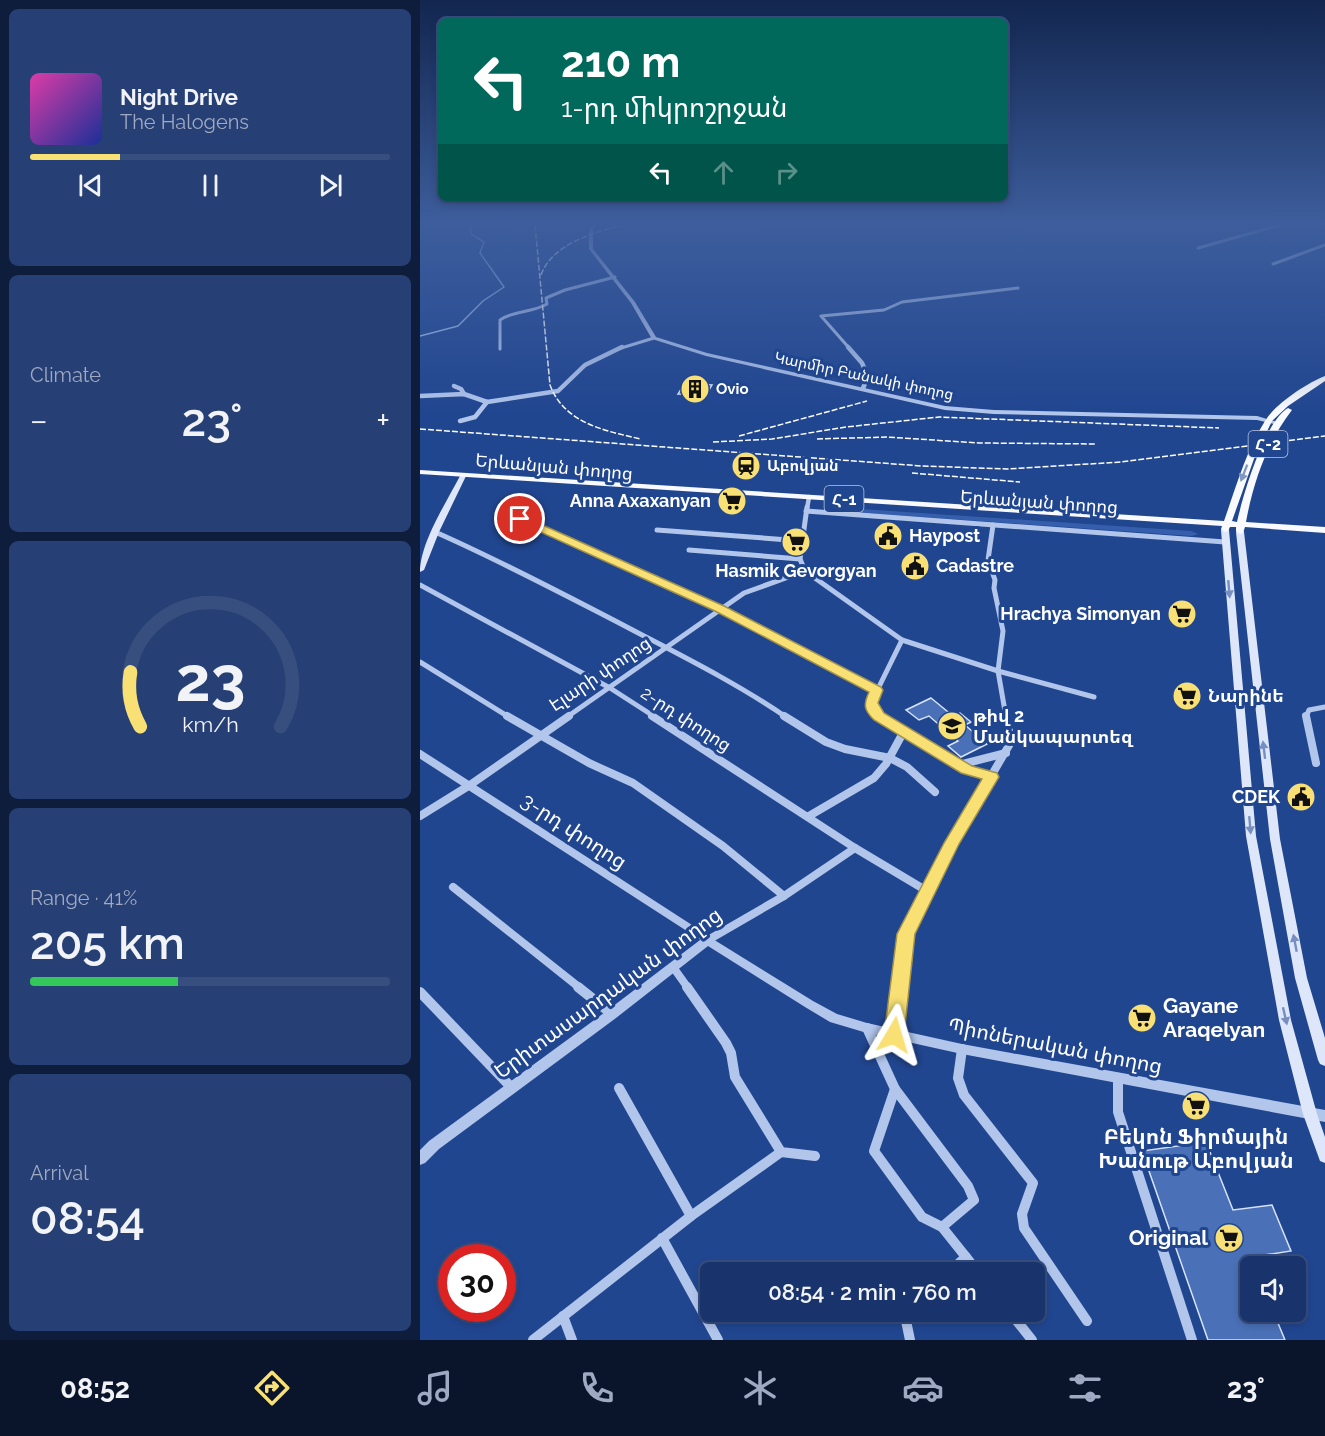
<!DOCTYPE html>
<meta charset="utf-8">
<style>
body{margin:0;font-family:Raleway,"Noto Sans Armenian",sans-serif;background:#263f74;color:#f1f3f6;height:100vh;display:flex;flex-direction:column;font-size:22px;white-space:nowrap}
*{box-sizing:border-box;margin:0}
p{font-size:20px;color:#9faac2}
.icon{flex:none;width:33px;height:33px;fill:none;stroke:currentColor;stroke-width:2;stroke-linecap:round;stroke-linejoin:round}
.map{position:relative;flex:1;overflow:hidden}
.details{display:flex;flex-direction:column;gap:9px;padding:9px;background:#0e1d3b;width:420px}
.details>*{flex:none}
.banner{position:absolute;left:18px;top:18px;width:570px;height:183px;border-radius:9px;box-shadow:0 3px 9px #0003,0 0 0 2px #374f7f;background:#00695c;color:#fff;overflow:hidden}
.buttons{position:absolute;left:820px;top:1256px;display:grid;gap:12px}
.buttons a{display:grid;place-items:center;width:66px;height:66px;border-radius:9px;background:#19346c;box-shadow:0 3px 9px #0003,0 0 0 2px #374f7f;font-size:30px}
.speed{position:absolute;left:18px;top:1244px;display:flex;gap:12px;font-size:30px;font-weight:700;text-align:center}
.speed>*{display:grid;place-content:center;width:78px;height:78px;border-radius:50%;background:#19346c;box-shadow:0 3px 9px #0003,0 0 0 2px #374f7f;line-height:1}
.speed .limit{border:9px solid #d22;background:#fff;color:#111}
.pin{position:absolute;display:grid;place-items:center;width:51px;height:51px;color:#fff;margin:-26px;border:3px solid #fff;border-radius:50%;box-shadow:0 2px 6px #0007}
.me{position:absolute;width:66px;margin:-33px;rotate:7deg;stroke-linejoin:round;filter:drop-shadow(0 0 4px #0008)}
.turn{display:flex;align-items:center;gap:21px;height:126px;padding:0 24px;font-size:27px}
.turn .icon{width:78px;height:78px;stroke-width:2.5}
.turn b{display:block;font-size:42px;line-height:51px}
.lanes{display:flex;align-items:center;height:57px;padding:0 24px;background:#0003;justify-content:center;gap:30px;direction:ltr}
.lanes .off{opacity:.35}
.big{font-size:45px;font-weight:600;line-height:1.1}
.details .card{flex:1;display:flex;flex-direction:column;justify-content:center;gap:9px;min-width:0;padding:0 21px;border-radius:9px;background:#263f74}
.details .dial{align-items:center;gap:0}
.dial svg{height:156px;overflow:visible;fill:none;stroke:#374f7f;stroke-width:7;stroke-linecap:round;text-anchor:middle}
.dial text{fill:#f1f3f6;stroke:none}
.song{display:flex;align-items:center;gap:18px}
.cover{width:72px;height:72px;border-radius:9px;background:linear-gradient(135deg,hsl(320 70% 55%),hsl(230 70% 35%))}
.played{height:6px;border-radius:3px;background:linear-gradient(90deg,#f9e074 25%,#374f7f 25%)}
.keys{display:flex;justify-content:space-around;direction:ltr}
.heat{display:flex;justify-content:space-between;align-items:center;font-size:33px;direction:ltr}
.charge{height:9px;border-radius:4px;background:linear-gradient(90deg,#34c759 41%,#374f7f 0)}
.trip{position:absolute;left:280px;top:1262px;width:345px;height:60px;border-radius:9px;background:#19346c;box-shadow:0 3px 9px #0003,0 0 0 2px #374f7f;font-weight:600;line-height:60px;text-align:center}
.menu{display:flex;height:96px;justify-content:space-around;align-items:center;background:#0a152b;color:#9faac2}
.menu .icon{width:42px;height:42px}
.menu .active{color:#f9e074}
.menu b{font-size:27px;color:#f1f3f6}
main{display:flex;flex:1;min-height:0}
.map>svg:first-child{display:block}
.green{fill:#355fad}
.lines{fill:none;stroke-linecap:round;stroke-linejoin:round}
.stream{stroke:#a6c0ee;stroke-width:1.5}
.building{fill:#4a70b7;stroke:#d7e3f9;stroke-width:1.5}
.minor-far4{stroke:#b2c6ec;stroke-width:3}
.minor-far3{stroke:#b2c6ec;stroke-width:4.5}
.minor-far2{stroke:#b2c6ec;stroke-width:5}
.minor-far1{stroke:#b2c6ec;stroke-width:8}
.minor{stroke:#b2c6ec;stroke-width:10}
.tertiary{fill:#b2c6ec;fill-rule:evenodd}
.secondary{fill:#dee7fa;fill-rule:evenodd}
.primary{fill:#f8faff;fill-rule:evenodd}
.rail{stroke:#fff;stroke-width:1.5;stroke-dasharray:6 2;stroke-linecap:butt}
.oneway{fill:#8297c2}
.oneway2{fill:#768ec0}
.route{fill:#f9e074;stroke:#a2924b;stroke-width:1.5}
.labels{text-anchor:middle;stroke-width:6;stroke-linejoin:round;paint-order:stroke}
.far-street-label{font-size:15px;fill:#fff;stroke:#214690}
.far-poi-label{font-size:15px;font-weight:bold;fill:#fff;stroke:#214690;text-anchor:start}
.shield{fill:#214690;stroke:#bcc8de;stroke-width:1.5}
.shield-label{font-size:16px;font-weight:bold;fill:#fff}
.street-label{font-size:18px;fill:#fff;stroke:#214690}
.poi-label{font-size:18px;font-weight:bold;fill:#fff;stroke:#214690;text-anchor:start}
.near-street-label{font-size:21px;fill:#fff;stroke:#214690}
.near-poi-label{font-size:21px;font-weight:bold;fill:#fff;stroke:#214690;text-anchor:start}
</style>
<main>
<section class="details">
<div class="card">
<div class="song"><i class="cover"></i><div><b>Night Drive</b><p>The Halogens</p></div></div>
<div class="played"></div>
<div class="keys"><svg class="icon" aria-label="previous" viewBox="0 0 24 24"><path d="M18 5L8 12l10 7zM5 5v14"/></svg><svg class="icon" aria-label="pause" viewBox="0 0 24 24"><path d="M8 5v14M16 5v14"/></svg><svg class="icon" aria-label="next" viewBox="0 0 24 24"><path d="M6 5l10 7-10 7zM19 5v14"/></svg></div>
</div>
<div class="card"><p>Climate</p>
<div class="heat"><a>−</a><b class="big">23°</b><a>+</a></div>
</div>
<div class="card dial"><svg viewBox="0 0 100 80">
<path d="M14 69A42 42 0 1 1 86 69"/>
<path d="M14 69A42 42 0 0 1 9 41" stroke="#f9e074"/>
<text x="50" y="56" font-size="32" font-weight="700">23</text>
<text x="50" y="72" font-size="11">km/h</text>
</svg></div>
<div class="card"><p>Range · 41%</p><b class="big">205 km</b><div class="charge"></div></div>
<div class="card"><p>Arrival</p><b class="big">08:54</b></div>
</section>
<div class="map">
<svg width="905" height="1340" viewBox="0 0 905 1340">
<rect width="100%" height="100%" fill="#214690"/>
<polygon class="green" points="410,507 771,531 778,534 772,536 405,510 406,507"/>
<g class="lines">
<polyline class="stream" points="0,336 38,326 63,301 84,287 60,253 64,242 51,234 51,225"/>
</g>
<g class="building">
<polygon points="265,383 292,385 286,395 258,394"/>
<polygon points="511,698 533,716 540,713 551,722 545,725 567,744 541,757 528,746 538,741 509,716 499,720 486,710"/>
<polygon points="786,1142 813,1210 852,1205 871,1251 831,1257 835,1266 831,1266 831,1311 853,1311 865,1340 788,1340 722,1151"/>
</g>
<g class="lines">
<g class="minor-far4">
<polyline points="778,248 860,225"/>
<polyline points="853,264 905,245"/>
<path d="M80,349V320C94,310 112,313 127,304L126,298L145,290L195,277"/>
<polyline points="198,349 234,338"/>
<polyline points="430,349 401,316 464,310 482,302 598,288"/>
</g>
<g class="minor-far3">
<polyline points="428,347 442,363 448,377 443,388"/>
<polyline points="34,386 41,389 44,394"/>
<polyline points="0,396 44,394 67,402 138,391 165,365 202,347"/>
<polyline points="40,421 55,417 67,402"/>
<polyline points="387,509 389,497"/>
</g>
<g class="minor-far2">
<polyline points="387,507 380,559 385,571 482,640 578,671 674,697"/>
<polyline points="386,511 805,542"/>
<polyline points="100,519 300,609 456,690"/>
<polyline points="573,525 568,560 575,580 574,588 583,631 578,671 586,717"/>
<polyline points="237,530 382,541"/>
<path d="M15,532C79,560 141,593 203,625C258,654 315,682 366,717"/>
<polyline points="269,550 380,559"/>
<polyline points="0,585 190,688 235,717"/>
<polyline points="0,662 89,717"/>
<polyline points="147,717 324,593 385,571"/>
<polyline points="461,717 452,710 451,703 482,640"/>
<polyline points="886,717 889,710 905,707"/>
</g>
<g class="minor-far1">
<polyline points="87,716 169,763 213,783 303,846 364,896"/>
<polyline points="232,716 435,848 507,891"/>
<polyline points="364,716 406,742 425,749 470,758 487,767 515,792"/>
<polyline points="459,716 546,770 572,777"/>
<polyline points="886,716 896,763"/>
<polyline points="0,754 288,940 364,896 435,848"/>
<polyline points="539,765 586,753"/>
<polyline points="0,816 50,785 149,716"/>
<polyline points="389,816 454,778 466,764 484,731"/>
<polyline points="33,887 160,988"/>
<polyline points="253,967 268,988"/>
<polyline points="480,988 486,934 532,843 591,742 586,716"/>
</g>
<g class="minor">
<polyline points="158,987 192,1014"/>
<polyline points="267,987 306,1043 311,1053 315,1077 361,1152 395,1156"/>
<polyline points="0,992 91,1087"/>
<polyline points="447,1028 475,1089 548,1186 554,1200 522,1227 558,1272"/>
<polyline points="474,1035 480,987"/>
<polyline points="542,1049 538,1078 544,1095 613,1183 602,1214 604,1228 667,1321"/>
<polyline points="698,1078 698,1112 772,1340"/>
<polyline points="199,1088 271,1216"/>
<polyline points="475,1089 454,1151 502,1217 522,1227"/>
<polyline points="242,1238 298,1340"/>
<polyline points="529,1272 546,1257"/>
<polyline points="484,1311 490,1340"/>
<polyline points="589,1311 612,1340"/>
<polyline points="143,1316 152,1340"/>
<polyline points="113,1340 271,1216 361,1152"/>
</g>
<g class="tertiary">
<polygon points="172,225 176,225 173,231 173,249 215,302 236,337 287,353 525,406 574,410 837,416 861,423 858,425 837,420 574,414 525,410 286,356 232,339 211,303 169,249 169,231"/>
<polygon points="288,936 393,1001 417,1014 447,1023 542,1044 905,1110 905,1122 542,1054 447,1033 410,1022 385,1007 288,946 196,1018 19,1149 5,1163 0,1165 0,1150 9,1141 188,1010 284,937"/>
</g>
<g class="secondary">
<path d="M43,474L46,476L19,532L4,570L0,572C0,543 26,503 40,476Z"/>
<polygon points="802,528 808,528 809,530 836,836 871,1020 897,1114 905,1137 905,1163 900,1161 883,1114 859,1020 826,836 801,530"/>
<polygon points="817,530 823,530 824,532 860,839 887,978 905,1038 905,1066 900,1064 898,1060 875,978 850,839 816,532"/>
</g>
<path class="primary" d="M905,376V381L868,406L852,421L835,456L812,521L817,522C823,495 845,421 868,408L872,410C847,442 833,483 826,522L905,527V533L825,527L823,533L820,534L816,531V527H810L808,531L805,532L801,529L802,526L0,474V470L804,521C816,487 826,451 845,421C855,404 887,383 905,376Z"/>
<g class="rail">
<path d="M115,225L130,385C144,423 185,431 221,439"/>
<path d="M121,275C132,244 173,233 202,225"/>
<polyline points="0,429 502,466 587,469 701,462 905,436"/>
<polyline points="319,436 447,401"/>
<polyline points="397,439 467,437 559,443 676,444"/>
<polyline points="293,442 352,439 426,427 519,417 799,428"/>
<polyline points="492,473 600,482"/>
</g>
</g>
<defs><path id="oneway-solid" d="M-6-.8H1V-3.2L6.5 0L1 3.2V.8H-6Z" transform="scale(1.5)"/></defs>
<use class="oneway" href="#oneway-solid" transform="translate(824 473) rotate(111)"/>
<g class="oneway2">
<use href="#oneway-solid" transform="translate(809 589) rotate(85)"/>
<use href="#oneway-solid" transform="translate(844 750) rotate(-97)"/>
<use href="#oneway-solid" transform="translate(830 825) rotate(85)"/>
<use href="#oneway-solid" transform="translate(875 943) rotate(-101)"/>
<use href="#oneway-solid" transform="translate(865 1016) rotate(77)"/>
</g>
<linearGradient id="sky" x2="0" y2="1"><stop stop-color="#12264f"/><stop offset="0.54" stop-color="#3d5d9c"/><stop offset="1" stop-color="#3d5d9c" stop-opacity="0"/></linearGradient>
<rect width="905" height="413" fill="url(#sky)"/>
<path class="route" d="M100,515L304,606L461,687L463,690L458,703L464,713L552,766L577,773L579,777L539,844L495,934L484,1035L481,1041L474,1044L467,1041L464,1035L477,934L524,843L562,779L541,773L454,720C444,710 443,705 449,692L295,611L96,521L95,519Z"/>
<defs>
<g id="building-disc" transform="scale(1.5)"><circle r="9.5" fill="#f9e074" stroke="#214690"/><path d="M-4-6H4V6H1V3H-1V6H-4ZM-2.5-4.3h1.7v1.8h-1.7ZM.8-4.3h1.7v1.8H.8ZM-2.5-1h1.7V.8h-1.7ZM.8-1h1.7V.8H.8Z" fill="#111"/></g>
<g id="station-disc" transform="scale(1.5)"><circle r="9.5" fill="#f9e074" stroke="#214690"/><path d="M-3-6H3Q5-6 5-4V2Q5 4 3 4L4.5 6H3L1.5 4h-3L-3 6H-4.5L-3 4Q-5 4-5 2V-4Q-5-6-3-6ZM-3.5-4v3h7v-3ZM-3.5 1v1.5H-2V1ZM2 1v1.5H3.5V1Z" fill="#111"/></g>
<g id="supermarket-disc" transform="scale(1.5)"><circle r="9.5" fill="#f9e074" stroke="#214690"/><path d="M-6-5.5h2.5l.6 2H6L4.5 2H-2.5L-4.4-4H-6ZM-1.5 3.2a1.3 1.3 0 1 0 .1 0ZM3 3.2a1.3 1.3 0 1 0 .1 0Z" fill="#111"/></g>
<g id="civic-disc" transform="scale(1.5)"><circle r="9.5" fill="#f9e074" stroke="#214690"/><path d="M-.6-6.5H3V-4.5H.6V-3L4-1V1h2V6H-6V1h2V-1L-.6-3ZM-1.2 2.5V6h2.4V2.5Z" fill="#111"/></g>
<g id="school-disc" transform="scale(1.5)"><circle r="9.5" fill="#f9e074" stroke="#214690"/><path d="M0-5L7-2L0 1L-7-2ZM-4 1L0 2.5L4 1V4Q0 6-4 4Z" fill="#111"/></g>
</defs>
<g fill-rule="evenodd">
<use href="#building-disc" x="275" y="389"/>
<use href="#station-disc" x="326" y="466"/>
<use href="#supermarket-disc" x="312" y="501"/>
<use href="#civic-disc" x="468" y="536"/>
<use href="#supermarket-disc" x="376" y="542"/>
<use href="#civic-disc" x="495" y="566"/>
<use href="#supermarket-disc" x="762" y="614"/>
<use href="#supermarket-disc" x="767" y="696"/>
<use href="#school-disc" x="532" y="726"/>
<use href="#civic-disc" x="881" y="797"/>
<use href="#supermarket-disc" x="722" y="1018"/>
<use href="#supermarket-disc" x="776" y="1106"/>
<use href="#supermarket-disc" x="809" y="1238"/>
</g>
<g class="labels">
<g class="far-street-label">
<text transform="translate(444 376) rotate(12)" y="5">Կարմիր Բանակի փողոց</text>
</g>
<g class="far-poi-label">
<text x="296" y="394">Ovio</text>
<text x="347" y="471">Աբովյան</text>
</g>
<g class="shield">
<rect x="828.5" y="431" width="39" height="26" rx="4.5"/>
<rect x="404.5" y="486" width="39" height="26" rx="4.5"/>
</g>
<g class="shield-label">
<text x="848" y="450">Հ-2</text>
<text x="424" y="505">Հ-1</text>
</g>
<g class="street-label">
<text transform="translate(134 467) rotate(5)" y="6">Երևանյան փողոց</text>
<text transform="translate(619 502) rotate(4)" y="6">Երևանյան փողոց</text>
<text transform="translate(180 674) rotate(-34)" y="6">Էլարի փողոց</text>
<text transform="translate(266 719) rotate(33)" y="6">2-րդ փողոց</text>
</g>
<g class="poi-label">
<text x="291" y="507" text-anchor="end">Anna Axaxanyan</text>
<text x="489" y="542">Haypost</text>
<text x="516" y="572">Cadastre</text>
<text x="376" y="577" text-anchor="middle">Hasmik Gevorgyan</text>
<text x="741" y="620" text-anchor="end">Hrachya Simonyan</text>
<text x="788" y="702">Նարինե</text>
<text x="553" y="722">թիվ 2<tspan x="553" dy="21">Մանկապարտեզ</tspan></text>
<text x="860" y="803" text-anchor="end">CDEK</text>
</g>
<g class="near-street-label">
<text transform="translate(154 831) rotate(33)" y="7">3-րդ փողոց</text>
<text transform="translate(188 993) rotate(-36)" y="7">Երիտասարդական փողոց</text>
<text transform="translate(635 1046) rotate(11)" y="7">Պիոներական փողոց</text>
</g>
<g class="near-poi-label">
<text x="743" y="1013">Gayane<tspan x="743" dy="24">Araqelyan</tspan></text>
<text x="776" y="1144" text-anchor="middle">Բեկոն Ֆիրմային<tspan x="776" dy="24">Խանութ Աբովյան</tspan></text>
<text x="788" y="1245" text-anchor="end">Original</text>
</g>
</g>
</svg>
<div class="buttons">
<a><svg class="icon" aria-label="sound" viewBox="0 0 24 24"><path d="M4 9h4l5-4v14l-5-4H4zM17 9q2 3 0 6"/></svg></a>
</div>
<div class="speed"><div class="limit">30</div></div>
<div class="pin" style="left:100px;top:519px;background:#d93025"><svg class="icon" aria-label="arrive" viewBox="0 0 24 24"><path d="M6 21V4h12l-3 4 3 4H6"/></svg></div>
<svg class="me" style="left:474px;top:1035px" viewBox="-20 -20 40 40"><path d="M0-17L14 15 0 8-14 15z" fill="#f9e074" stroke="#fff" stroke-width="4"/></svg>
<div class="trip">08:54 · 2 min · 760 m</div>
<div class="banner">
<div class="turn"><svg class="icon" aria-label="left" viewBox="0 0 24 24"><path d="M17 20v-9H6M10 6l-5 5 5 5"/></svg><div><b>210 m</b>1-րդ միկրոշրջան</div></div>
<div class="lanes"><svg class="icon" aria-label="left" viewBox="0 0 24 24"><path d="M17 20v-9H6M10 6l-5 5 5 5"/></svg><svg class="icon off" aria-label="ahead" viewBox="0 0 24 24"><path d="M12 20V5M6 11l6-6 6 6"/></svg><svg class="icon off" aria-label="right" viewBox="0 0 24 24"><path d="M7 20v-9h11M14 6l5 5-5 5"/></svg></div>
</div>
</div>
</main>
<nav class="menu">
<b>08:52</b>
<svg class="icon active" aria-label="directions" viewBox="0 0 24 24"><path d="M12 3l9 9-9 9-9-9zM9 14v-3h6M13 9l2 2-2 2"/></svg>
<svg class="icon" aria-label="music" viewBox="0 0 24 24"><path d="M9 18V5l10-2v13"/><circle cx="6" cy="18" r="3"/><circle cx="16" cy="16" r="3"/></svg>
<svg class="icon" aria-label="phone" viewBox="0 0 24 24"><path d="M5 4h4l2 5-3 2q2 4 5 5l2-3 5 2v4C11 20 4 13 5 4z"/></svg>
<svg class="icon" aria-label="climate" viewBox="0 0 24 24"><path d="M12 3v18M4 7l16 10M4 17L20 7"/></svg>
<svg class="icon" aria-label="car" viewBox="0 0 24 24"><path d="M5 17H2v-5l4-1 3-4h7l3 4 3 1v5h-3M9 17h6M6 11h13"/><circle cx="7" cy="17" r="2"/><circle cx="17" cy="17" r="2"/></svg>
<svg class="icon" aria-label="filters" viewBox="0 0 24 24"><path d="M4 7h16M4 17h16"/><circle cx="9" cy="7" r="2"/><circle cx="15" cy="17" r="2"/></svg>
<b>23°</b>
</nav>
